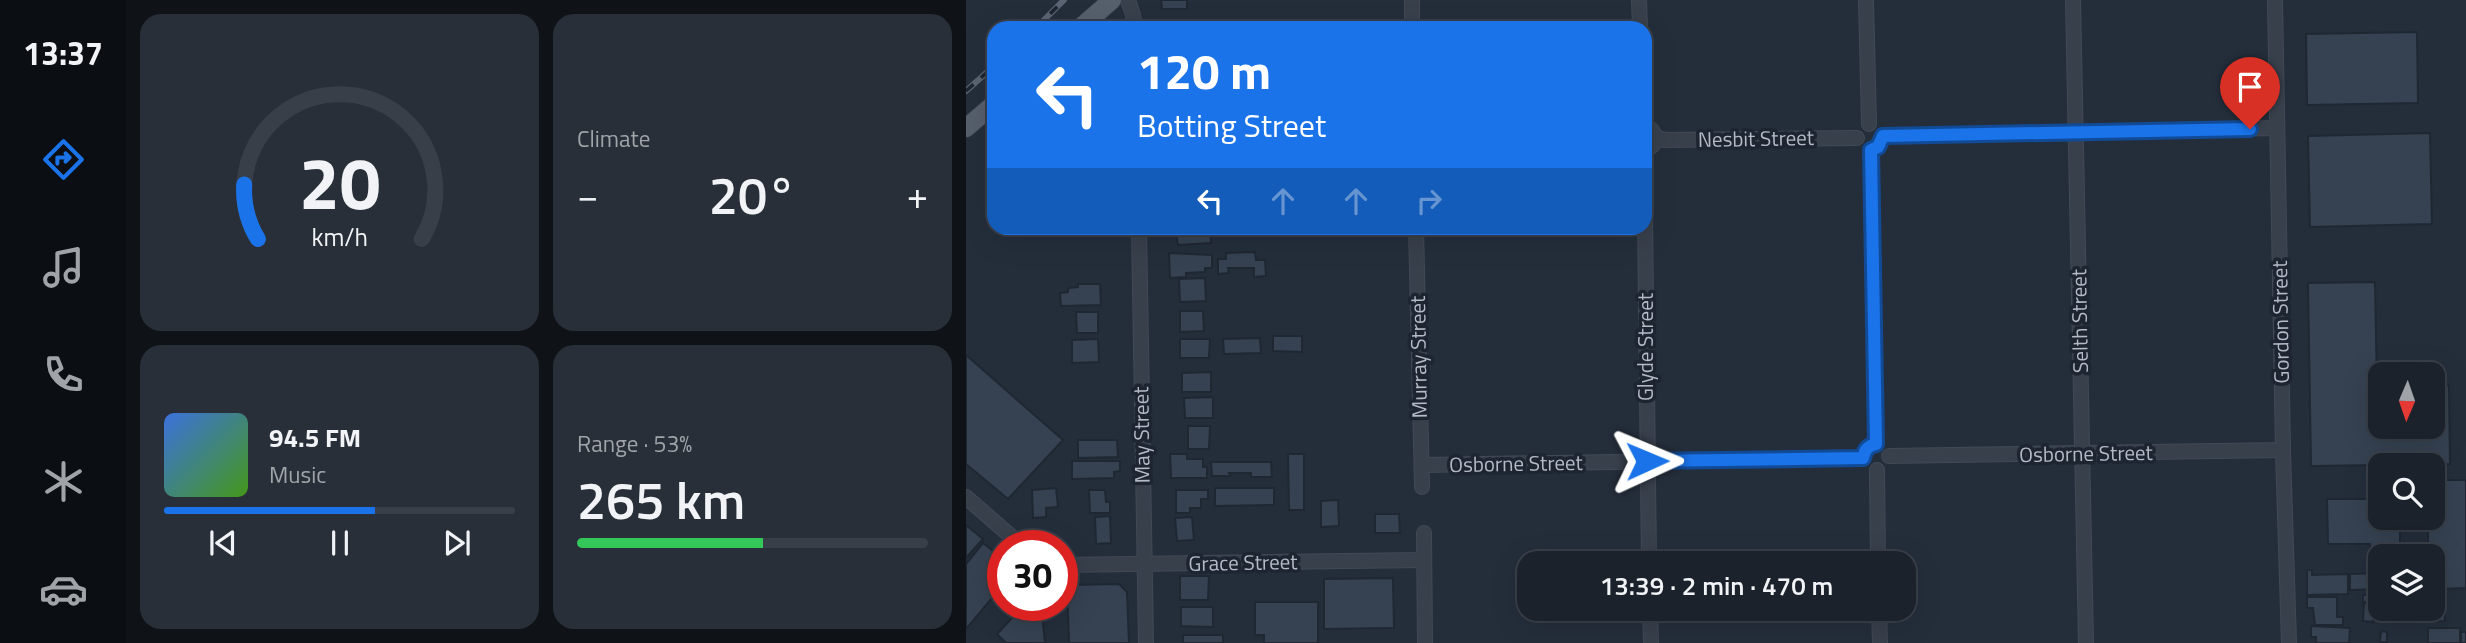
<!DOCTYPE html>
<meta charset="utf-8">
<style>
body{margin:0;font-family:"Titillium Web",sans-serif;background:#282f38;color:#f1f3f6;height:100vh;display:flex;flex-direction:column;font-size:26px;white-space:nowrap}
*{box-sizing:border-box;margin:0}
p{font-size:23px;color:#a0a4a9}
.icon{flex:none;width:38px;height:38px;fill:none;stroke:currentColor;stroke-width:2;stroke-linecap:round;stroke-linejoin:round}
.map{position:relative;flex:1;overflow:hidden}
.side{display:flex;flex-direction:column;gap:14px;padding:14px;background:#0f1318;width:840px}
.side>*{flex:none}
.banner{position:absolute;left:21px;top:21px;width:665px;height:214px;border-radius:21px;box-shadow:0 7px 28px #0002,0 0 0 2px #393f48;background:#1a73e8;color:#fff;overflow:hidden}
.needle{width:46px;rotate:182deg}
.controls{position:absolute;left:1402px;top:362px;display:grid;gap:14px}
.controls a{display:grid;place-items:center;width:77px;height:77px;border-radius:14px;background:#1b222c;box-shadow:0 7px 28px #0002,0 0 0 2px #393f48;font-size:35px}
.speed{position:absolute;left:21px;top:530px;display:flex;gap:14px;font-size:35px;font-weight:700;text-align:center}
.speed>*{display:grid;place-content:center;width:91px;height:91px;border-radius:50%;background:#1b222c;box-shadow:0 7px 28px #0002,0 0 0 2px #393f48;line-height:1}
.speed .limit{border:10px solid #d22;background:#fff;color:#111}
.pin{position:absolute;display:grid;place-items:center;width:60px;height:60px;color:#fff;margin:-72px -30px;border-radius:50% 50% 50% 0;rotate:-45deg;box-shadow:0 0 7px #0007}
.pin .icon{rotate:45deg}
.me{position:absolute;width:77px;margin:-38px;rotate:89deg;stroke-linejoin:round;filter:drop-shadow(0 0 5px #0008)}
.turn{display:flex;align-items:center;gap:24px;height:147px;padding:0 35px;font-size:32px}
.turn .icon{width:91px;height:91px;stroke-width:2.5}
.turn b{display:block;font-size:49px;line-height:60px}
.lanes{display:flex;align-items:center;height:66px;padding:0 35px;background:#0003;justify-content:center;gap:35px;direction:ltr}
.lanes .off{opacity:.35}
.big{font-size:52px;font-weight:600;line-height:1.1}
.side .widget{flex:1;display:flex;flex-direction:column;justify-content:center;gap:10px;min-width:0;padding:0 24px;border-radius:21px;background:#282f38}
.side .dial{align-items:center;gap:0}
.dial svg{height:182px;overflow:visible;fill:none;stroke:#393f48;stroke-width:7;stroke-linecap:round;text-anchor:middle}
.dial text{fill:#f1f3f6;stroke:none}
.song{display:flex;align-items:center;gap:21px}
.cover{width:84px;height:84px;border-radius:10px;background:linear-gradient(135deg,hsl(220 70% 55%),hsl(100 70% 35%))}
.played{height:7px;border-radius:4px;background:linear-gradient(90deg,#1a73e8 60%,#393f48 60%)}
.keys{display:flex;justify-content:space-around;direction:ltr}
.heat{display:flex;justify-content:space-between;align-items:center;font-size:38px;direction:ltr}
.charge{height:10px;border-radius:5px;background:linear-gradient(90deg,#34c759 53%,#393f48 0)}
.side .tiles{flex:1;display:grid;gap:14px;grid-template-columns:repeat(2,1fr)}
.trip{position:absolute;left:551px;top:551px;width:399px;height:70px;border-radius:21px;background:#1b222c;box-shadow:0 7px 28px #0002,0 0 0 2px #393f48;font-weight:600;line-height:70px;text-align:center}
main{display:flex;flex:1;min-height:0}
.tab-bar{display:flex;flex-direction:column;width:126px;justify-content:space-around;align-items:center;background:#0b0e12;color:#a0a4a9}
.tab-bar .icon{width:49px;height:49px}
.tab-bar .active{color:#1a73e8}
.tab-bar b{font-size:32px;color:#f1f3f6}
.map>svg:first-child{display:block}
.building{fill:#364252;stroke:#1f2733;stroke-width:2}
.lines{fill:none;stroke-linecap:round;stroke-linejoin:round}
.minor-casing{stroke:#414955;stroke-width:16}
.major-casing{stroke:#414955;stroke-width:19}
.minor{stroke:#38404c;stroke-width:14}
.major{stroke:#565f6c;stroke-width:18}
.rail-casing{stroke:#5a6473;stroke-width:6}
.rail{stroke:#1d2531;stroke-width:3.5;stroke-dasharray:10;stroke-linecap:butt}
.route-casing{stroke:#114b97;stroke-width:18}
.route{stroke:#1a73e8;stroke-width:12}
.labels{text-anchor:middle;stroke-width:7;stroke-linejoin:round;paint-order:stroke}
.street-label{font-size:21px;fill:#b4bbc7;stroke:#1d2531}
</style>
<main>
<nav class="tab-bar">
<b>13:37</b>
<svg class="icon active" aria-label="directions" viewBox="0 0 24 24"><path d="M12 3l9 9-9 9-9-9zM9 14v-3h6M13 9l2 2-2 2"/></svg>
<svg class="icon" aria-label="music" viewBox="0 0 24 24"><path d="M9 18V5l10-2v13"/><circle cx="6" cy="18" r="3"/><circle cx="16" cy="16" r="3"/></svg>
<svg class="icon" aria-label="phone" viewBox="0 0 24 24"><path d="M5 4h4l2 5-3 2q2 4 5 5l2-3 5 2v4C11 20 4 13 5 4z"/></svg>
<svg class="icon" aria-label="climate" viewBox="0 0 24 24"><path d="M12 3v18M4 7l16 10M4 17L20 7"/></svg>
<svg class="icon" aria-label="car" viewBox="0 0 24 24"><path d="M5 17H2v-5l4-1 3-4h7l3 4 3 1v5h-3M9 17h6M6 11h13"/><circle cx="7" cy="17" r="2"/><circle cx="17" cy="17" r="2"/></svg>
</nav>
<section class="side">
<div class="tiles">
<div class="widget dial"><svg viewBox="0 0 100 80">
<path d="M14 69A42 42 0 1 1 86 69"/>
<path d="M14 69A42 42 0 0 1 8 45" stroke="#1a73e8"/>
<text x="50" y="56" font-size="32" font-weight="700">20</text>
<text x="50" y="72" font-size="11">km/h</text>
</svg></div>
<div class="widget"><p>Climate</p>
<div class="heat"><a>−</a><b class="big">20°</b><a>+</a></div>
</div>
<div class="widget">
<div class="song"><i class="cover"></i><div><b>94.5 FM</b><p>Music</p></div></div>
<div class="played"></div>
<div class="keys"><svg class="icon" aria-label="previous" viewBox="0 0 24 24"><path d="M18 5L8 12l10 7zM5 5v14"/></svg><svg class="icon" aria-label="pause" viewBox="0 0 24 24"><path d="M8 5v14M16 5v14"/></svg><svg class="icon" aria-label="next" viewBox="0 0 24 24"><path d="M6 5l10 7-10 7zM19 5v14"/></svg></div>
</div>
<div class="widget"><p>Range · 53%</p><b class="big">265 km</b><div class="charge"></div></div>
</div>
</section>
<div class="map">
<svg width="1500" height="643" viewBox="0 0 1500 643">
<rect width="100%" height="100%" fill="#242e3b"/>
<g class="building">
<polygon points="195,0 221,0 221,9 196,9"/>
<polygon points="1451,32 1452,103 1341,105 1340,34"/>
<polygon points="1464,133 1466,224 1344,227 1342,136"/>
<polygon points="209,228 244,228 245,243 212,245"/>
<polygon points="289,252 290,260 299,260 300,276 288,277 288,268 262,268 263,273 252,274 252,259 260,259 260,253"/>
<polygon points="203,253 246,255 246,268 239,268 239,272 220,273 220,277 204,278"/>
<polygon points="239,278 240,301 214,302 213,279"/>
<polygon points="1409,282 1411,386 1414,386 1414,427 1466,427 1466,386 1483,385 1484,464 1345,466 1342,283"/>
<polygon points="112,284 134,284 135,305 95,306 94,293 102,292 102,288 112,287"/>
<polygon points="214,311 237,311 238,331 214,332"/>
<polygon points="110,312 132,312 132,333 111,333"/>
<polygon points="307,336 336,336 336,352 307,351"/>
<polygon points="294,338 295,353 258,354 257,339"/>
<polygon points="132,339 133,362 106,363 106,340"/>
<polygon points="214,339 244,339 243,358 214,358"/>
<polygon points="0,355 97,440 42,499 0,464"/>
<polygon points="245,372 245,392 216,392 216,373"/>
<polygon points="247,397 247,418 219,418 218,398"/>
<polygon points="222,426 244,426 243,449 222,449"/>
<polygon points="112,440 151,440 152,457 112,458"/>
<polygon points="204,454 221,454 221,459 237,459 237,467 241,467 241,478 205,478"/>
<polygon points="322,454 338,454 338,510 323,510"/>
<polygon points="106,461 154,461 154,471 148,472 148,478 106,479"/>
<polygon points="245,462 305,462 306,477 285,477 285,473 263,473 265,476 246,476"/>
<polygon points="1473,480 1500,480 1500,588 1474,589 1474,569 1466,569 1466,556 1462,556 1462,518 1466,518 1466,483 1473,483"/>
<polygon points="90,488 92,507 80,508 80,517 67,518 66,490"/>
<polygon points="249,488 308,488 308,505 249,506"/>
<polygon points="123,490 139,490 140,502 144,502 144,513 124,513"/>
<polygon points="210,490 242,490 242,499 235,499 235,508 224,508 224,513 210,513"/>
<polygon points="1361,499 1414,499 1414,518 1434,518 1434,551 1404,551 1404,544 1362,544"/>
<polygon points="372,500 373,526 355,527 355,501"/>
<polygon points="409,514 433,514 434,533 409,533"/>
<polygon points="144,516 145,543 130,544 129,517"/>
<polygon points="226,517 228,540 211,541 209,518"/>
<polygon points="0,525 17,539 0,558"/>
<polygon points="17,543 37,559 37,585 0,629 0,564"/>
<polygon points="1341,570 1346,570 1346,575 1382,574 1382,594 1341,595"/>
<polygon points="1414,573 1414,589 1384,590 1384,574"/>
<polygon points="214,576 243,576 242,600 214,600"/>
<polygon points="427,578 428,628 358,629 358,579"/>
<polygon points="153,584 161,592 163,643 103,643 101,585"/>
<rect x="1397" y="595" width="17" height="7"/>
<polygon points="1341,597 1371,597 1371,617 1377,617 1377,625 1349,625 1347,608 1341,608"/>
<polygon points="1466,597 1474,597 1474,609 1478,609 1479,621 1463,622 1463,609 1466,609"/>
<polygon points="289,602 352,602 352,643 298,643 298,635 289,635"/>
<polygon points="1398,603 1414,604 1414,614 1407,613 1407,622 1397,621"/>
<polygon points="57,606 67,606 76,613 79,643 40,643 31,634"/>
<polygon points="215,607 247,607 247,627 215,626"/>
<polygon points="1345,626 1384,628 1383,643 1350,643 1350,637 1345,637"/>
<rect x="1462" y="628" width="32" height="15"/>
<polygon points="1415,631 1421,632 1421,642 1414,642"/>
<rect x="1495" y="632" width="5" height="11"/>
<rect x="217" y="635" width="40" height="8"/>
</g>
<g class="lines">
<g class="minor-casing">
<g id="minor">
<polyline points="162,0 167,15 169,28"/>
<polyline points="446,0 446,28"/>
<polyline points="673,0 674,28"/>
<polyline points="900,0 903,124"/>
<polyline points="1107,0 1120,643"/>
<polyline points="1309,0 1317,450 1323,643"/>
<path d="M679,126C688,129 691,136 687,145L679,151"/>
<polyline points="917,136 1311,128"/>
<polyline points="689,137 699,140 891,138"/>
<polyline points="905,150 910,444"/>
<polyline points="679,215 683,564"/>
<polyline points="173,228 180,643"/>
<polyline points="450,228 456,487"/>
<polyline points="923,456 1317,450"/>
<polyline points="456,465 897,458"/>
<polyline points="911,470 912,564"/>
<polyline points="0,497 56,546"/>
<polyline points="458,533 459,643"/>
<polyline points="96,565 457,560"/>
<polyline points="684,609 685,643"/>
<polyline points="913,609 914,643"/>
</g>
</g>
<g class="major-casing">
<g id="major">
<polyline points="114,28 146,0"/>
<polyline points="0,128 28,104"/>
</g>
</g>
<use href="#minor" class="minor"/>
<use href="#major" class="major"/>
<g class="rail-casing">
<g id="rail">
<polyline points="70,28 98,0"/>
<polyline points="0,91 28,66"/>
</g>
</g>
<use href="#rail" class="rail"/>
</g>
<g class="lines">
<g class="route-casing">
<path id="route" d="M681,461L897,458C899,449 902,446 910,444L905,150L912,147L917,136L1284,129"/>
</g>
<use href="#route" class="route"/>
</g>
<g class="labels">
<g class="street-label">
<text transform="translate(790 139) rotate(-1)" y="7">Nesbit Street</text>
<text transform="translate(1114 321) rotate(-91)" y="7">Selth Street</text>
<text transform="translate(1315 322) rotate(-91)" y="7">Gordon Street</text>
<text transform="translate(680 347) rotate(-90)" y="7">Glyde Street</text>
<text transform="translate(453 357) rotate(-91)" y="7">Murray Street</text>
<text transform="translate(176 435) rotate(-91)" y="7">May Street</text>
<text transform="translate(1120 454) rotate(-1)" y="7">Osborne Street</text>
<text transform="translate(550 464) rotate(-1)" y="7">Osborne Street</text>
<text transform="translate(277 563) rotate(-1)" y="7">Grace Street</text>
</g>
</g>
</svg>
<div class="controls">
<a><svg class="needle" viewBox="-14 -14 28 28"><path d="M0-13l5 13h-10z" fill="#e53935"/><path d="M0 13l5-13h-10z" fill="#a0a4a9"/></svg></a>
<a><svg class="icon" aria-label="search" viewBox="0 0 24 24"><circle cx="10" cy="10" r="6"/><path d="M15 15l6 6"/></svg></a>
<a><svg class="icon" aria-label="layers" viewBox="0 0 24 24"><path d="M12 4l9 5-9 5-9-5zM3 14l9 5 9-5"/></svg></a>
</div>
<div class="speed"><div class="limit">30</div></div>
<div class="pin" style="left:1284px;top:129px;background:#d93025"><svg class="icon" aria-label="arrive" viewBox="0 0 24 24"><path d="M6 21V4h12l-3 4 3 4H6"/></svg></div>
<svg class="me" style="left:681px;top:461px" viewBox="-20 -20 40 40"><path d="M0-17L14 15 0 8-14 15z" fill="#1a73e8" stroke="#fff" stroke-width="4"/></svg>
<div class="trip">13:39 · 2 min · 470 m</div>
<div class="banner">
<div class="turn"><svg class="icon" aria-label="left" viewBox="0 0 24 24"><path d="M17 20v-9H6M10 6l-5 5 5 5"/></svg><div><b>120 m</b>Botting Street</div></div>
<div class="lanes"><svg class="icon" aria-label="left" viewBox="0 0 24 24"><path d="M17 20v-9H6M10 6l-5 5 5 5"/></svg><svg class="icon off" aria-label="ahead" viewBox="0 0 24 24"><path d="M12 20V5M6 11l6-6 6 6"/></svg><svg class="icon off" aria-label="ahead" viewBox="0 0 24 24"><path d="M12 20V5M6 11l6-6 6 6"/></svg><svg class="icon off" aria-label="right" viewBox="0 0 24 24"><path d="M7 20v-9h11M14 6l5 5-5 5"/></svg></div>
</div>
</div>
</main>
